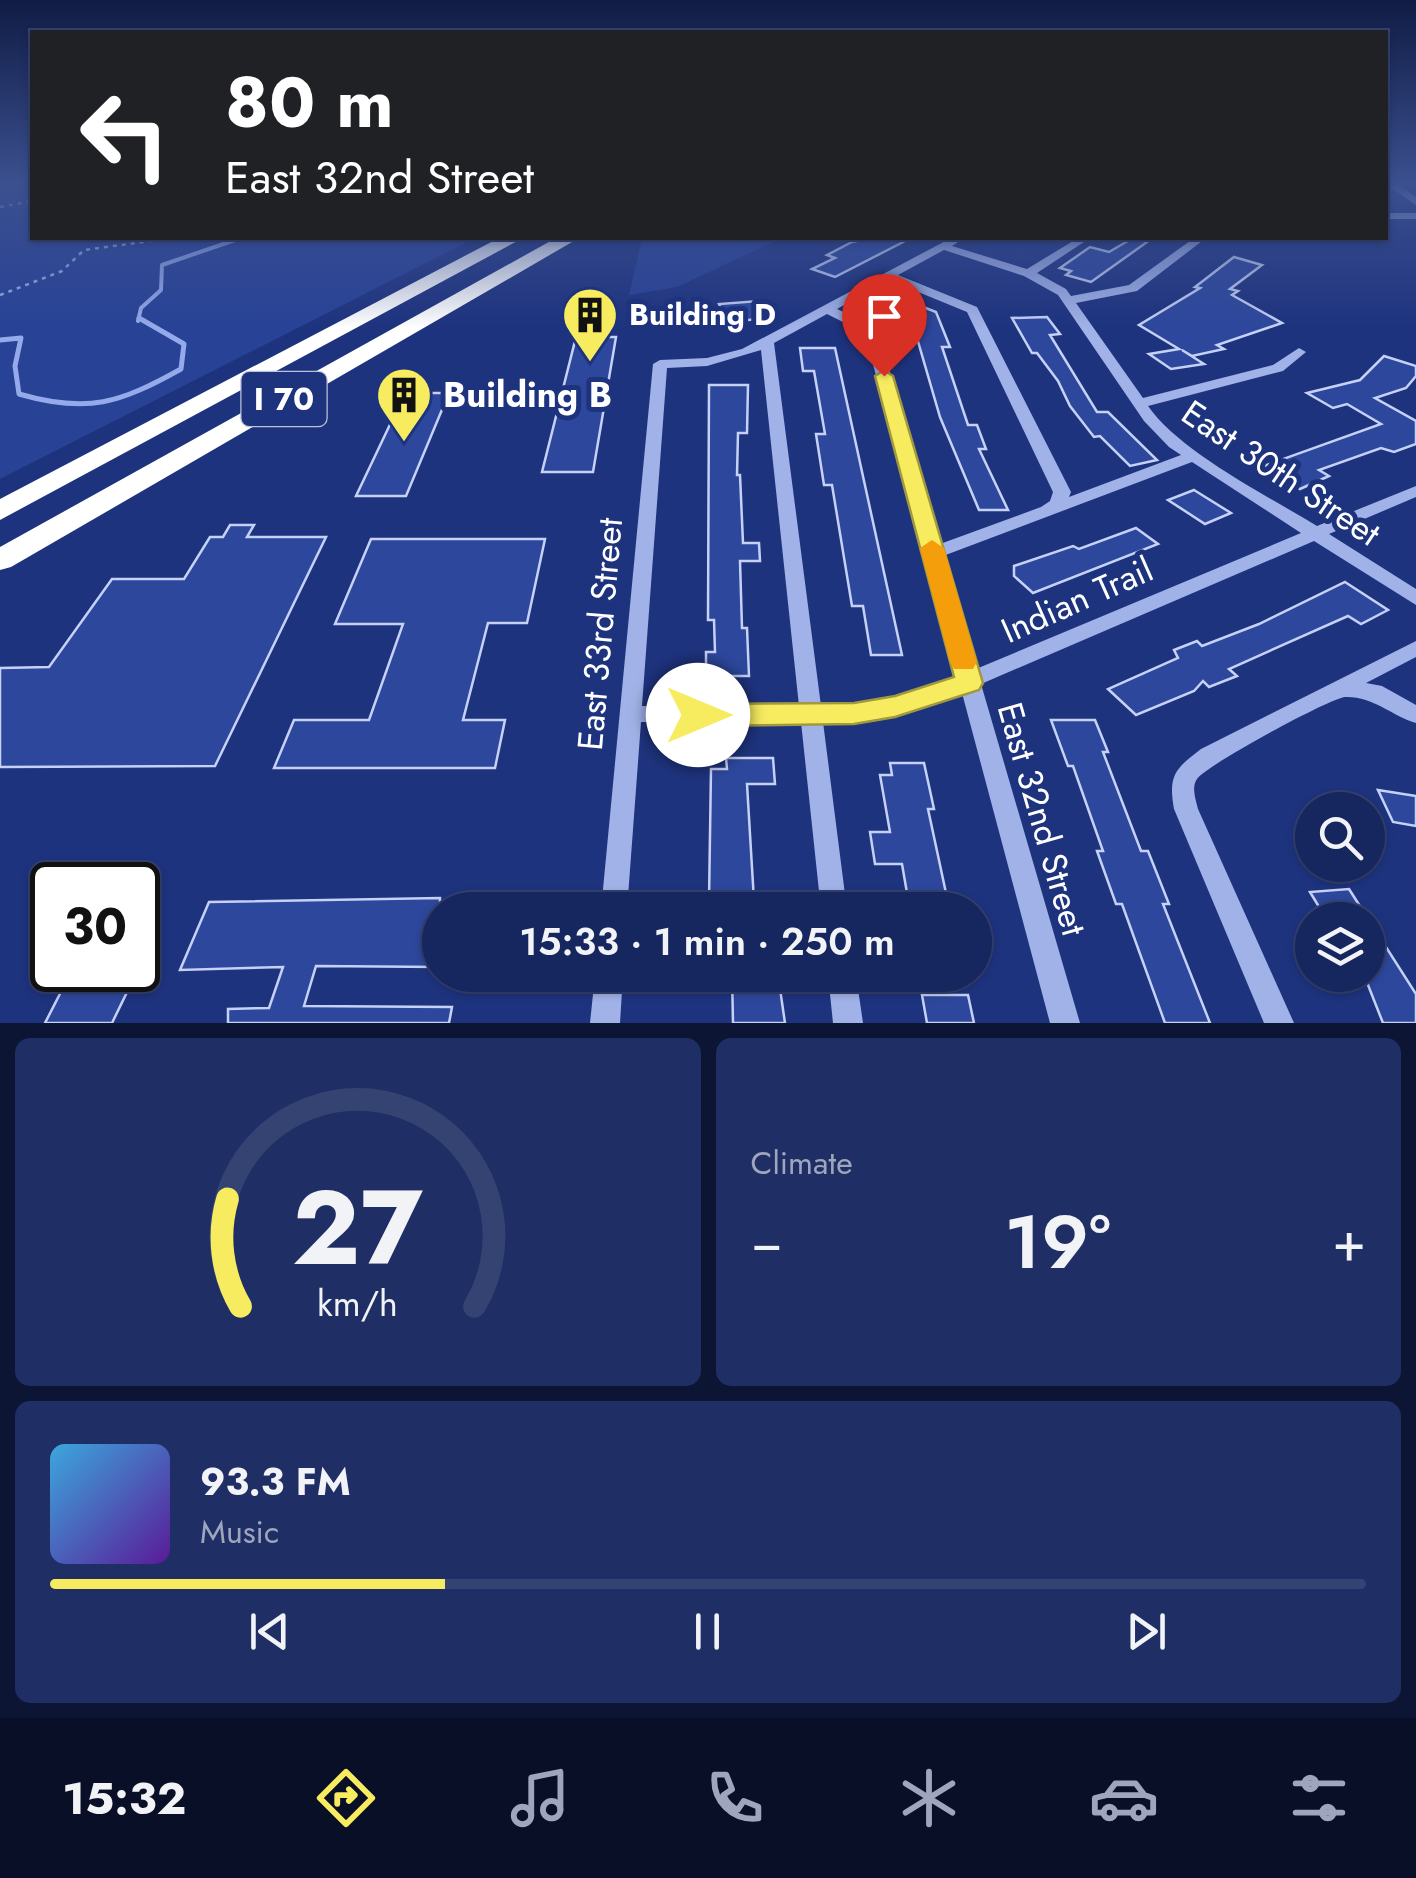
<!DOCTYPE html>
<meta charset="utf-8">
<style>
body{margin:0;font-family:Jost,sans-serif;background:#1f2e64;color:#f1f3f6;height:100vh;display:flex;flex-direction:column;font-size:38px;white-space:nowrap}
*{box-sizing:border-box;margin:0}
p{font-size:32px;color:#9ea5bc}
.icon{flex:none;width:55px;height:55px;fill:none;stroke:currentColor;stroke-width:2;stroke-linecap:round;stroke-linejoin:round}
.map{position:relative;height:1023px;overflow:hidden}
.panel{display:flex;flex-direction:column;gap:15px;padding:15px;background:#0c1534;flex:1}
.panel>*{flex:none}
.hud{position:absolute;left:30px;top:30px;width:1358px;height:210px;border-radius:0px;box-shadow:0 2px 8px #0004,0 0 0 2px #354373;background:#202124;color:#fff;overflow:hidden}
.fabs{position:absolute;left:1295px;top:792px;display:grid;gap:20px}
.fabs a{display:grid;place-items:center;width:90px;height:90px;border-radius:50%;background:#16265e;box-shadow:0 2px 8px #0004,0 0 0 2px #354373;font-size:50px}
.speed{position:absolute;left:30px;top:862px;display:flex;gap:20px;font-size:50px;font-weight:700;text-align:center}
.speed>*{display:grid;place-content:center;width:130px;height:130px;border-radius:50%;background:#16265e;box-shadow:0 2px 8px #0004,0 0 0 2px #354373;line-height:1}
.speed .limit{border:5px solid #111;border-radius:15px;background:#fff;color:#111}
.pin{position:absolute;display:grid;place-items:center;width:85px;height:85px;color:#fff;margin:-102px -42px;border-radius:50% 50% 50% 0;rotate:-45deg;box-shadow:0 0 10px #0007}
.pin .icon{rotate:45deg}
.me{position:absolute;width:110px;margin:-55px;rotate:90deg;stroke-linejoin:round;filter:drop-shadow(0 0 8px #0008)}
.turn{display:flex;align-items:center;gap:35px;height:210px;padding:0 30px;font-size:45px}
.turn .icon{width:130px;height:130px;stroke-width:2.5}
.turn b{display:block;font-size:70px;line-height:85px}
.big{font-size:75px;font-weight:600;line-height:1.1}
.panel .card{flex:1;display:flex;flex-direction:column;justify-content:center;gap:15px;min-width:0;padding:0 35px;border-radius:15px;background:#1f2e64}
.panel .dial{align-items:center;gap:0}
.dial svg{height:260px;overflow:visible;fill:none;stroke:#354373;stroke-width:7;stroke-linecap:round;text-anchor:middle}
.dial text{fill:#f1f3f6;stroke:none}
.song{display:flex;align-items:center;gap:30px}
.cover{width:120px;height:120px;border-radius:15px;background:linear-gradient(135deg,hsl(200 70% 55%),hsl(270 70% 35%))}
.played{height:10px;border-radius:5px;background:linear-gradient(90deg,#f7ec60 30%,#354373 30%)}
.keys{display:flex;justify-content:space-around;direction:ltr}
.heat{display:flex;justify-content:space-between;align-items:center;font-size:55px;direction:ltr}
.panel .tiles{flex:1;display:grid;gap:15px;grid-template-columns:1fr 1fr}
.card:last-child{grid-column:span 2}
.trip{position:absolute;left:422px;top:892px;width:570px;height:100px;border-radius:50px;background:#16265e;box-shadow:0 2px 8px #0004,0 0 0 2px #354373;font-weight:600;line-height:100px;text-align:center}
.tab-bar{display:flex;height:160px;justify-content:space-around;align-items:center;background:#090f26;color:#9ea5bc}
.tab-bar .icon{width:70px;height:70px}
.tab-bar .selected{color:#f7ec60}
.tab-bar b{font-size:45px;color:#f1f3f6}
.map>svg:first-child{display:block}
.green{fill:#284296}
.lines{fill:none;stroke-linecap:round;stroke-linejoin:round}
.stream-far1{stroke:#94aaea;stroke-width:4}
.stream{stroke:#94aaea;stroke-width:5}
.building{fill:#2d479c;stroke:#c5d1f6;stroke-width:2.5}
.path{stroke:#a1b2e8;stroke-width:2.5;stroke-dasharray:4 5;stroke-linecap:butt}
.minor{fill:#a1b2e8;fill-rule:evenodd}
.highway{fill:#fff;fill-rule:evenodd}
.route{fill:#f7ec60;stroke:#a1993e;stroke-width:2.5}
.slow{fill:#f59e0b}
.labels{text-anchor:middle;stroke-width:10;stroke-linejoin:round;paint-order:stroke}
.far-poi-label{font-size:30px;font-weight:bold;fill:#fff;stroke:#1e337e;text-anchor:start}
.shield{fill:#1e337e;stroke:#bcc2d8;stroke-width:2.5}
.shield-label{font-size:32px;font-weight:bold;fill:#fff}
.poi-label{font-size:35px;font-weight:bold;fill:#fff;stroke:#1e337e;text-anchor:start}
.street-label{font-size:35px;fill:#fff;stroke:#1e337e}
</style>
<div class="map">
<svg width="1416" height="1023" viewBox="0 0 1416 1023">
<rect width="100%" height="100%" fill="#1e337e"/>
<g class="green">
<polygon points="0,185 32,185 32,238 475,238 0,479"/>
<polygon points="642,238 782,238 677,287 629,295"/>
</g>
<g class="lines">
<polyline class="stream-far1" points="138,321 141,308 161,290 162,265 241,238"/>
<path class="stream" d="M0,340L21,338L15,366L19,394C88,414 120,403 181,369L184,344L139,318"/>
</g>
<g class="building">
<polygon points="871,238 911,238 835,277 812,269 835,258 827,255 852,242"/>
<polygon points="1133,238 1144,238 1147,242 1091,282 1066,275 1071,271 1060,268 1090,247 1109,252"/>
<polygon points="1234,257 1262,265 1230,289 1238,291 1232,295 1282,323 1217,345 1224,349 1192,356 1182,350 1204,364 1171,369 1149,354 1179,349 1139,325 1200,288 1195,287"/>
<polygon points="895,296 936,312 950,347 942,347 968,425 977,425 986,449 979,449 1008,510 979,510 940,417 908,307 893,315 874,307"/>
<polygon points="759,301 768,318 727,322 719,304"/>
<polygon points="1047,317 1060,334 1050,335 1097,412 1108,412 1157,460 1130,466 1100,436 1094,437 1070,406 1058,381 1037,353 1032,353 1012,318"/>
<polygon points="576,337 616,337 593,472 542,472"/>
<polygon points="800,348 835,348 902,655 871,655 863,606 852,606 832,485 824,485 816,434 825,434 814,371 803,371"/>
<polygon points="1384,356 1416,366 1416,376 1406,388 1375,398 1416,421 1416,444 1394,452 1381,448 1319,470 1329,476 1300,489 1261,467 1381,424 1347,404 1333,408 1307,393 1360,380"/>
<polygon points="709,385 748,385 747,433 738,433 737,475 740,475 743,543 759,543 760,561 740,561 742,628 747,628 749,676 706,676 706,652 715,652 714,620 708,620"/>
<polygon points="405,393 449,393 406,496 356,496"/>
<polygon points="1194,490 1231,513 1205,524 1168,500"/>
<polygon points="230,525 254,525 247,537 326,537 215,766 0,767 0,668 49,667 112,579 184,579 210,537 223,537"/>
<polygon points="1136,528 1158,544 1033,593 1014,576 1014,566 1073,546 1079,549"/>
<polygon points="371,539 545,539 527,623 488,623 463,720 505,720 495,768 274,768 294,720 369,720 403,624 335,624"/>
<polygon points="1345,582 1388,610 1361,624 1348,616 1229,669 1237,676 1209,687 1203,681 1194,691 1136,715 1108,689 1178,658 1174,650 1197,641 1202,646 1259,624"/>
<polygon points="1051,720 1095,720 1108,752 1103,752 1141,851 1148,851 1169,904 1163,904 1210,1023 1165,1023 1122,904 1116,904 1097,851 1103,851 1073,766 1068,766"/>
<polygon points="726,758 773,758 775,784 747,784 754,901 709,901 711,769 727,769"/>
<polygon points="890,763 924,763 934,809 928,809 946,893 907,893 902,864 875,864 870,832 890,832 880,775 892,775"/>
<polygon points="1378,790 1416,796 1416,826 1393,822"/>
<polygon points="1349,889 1416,994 1416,1023 1383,1023 1368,985 1368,920 1327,920 1310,892"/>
<polygon points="440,898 440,967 316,966 304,1006 452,1007 449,1023 228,1023 228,1009 269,1008 283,967 180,970 209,902"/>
<polygon points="732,975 778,975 785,1023 733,1023"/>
<polygon points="64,986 130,986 112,1023 45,1023"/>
<polygon points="922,995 968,995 974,1023 927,1023"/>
</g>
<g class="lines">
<g class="path">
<polyline points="0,207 32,201"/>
<polyline points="0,295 62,271 84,250 173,238"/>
</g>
<g class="minor">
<polygon points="1387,185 1399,185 1416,197 1416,205"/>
<rect x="1385" y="213" width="31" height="6"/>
<path d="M951,238H964L952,246L1027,269L1078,238H1090L1037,273L1066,289L1071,296L1129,285L1194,238H1206L1137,291L1076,303L1143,398L1273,365L1299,348L1306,352L1283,371L1148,406C1180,452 1268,496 1317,526L1416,486V497L1329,534L1416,589V605L1314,541L981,684L1080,1023H1050L962,693C919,711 870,722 823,722L847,910H821L801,722H641L627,910H601L653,364L660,360L707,358L742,349ZM944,250L1024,276L1058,295L1144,421L1169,447L1181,455L1069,497L1071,492L977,307L898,275ZM889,280L967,312L1053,492L1050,501L1041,507L940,544L881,341L865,322L837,309ZM827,314L855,328L867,342L957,677C914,695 868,706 821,706L774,343ZM761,350L799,706H642L667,368L707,366ZM1192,462L1301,533L976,669L943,556Z"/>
<path d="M1416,641V657L1366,683L1382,686L1416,705V723C1390,715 1373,696 1345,697C1330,698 1205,766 1197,779C1191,787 1196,800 1198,809L1294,1023H1264L1174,809C1168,775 1175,769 1201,749Z"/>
<polygon points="595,975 623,975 620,1023 590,1023"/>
<polygon points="828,975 856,975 863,1023 833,1023"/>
</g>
<g class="highway">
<polygon points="499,238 523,238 0,520 0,499"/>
<polygon points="556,238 579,238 11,567 0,570 0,547"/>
</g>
</g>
<linearGradient id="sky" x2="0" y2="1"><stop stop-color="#101c45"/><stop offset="0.56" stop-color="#3b508f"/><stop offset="1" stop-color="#3b508f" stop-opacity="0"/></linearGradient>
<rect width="1416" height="328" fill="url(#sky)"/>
<polygon class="route" points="884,370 893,376 983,683 979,690 895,717 854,724 698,726 688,723 683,715 688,707 698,704 854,703 895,696 954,677 875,376"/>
<polygon class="slow" points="932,540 944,548 977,662 973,669 954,669 950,662 920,548"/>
<defs>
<g id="building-pin" transform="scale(2.875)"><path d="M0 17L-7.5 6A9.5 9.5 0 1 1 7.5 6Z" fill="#f7ec60" stroke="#1e337e"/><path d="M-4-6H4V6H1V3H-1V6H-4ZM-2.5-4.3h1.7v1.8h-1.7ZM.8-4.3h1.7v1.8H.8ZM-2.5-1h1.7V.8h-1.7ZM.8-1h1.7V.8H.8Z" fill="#111"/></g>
</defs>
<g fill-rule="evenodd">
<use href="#building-pin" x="590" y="315"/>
<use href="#building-pin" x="404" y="395"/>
</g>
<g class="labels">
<g class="far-poi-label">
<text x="629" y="325">Building D</text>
</g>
<rect class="shield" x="241.5" y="372" width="85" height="54" rx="8"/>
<g class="shield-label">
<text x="284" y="410">I 70</text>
</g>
<g class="poi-label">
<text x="443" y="407">Building B</text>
</g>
<g class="street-label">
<text transform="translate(1281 473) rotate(34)" y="12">East 30th Street</text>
<text transform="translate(1077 600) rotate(-24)" y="12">Indian Trail</text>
<text transform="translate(600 634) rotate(-85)" y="12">East 33rd Street</text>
<text transform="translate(1042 819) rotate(74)" y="12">East 32nd Street</text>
</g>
</g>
</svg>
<div class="fabs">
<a><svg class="icon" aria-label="search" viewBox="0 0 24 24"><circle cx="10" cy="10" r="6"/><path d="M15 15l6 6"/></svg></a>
<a><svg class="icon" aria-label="layers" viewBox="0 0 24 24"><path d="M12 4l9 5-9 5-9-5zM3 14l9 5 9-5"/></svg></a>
</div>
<div class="speed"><div class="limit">30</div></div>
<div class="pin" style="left:884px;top:376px;background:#d93025"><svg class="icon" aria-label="arrive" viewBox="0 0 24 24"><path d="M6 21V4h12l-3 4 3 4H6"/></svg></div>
<svg class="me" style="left:698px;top:715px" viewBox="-20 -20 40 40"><circle r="19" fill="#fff"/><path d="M0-13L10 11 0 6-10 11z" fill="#f7ec60"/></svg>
<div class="trip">15:33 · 1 min · 250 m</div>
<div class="hud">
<div class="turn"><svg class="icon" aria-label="left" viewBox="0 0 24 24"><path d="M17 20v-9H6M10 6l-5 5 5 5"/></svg><div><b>80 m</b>East 32nd Street</div></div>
</div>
</div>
<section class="panel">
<div class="tiles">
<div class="card dial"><svg viewBox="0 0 100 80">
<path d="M14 69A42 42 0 1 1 86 69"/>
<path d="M14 69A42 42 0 0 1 10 36" stroke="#f7ec60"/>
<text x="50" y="56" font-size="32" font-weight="700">27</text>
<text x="50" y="72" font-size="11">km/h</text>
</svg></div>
<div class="card"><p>Climate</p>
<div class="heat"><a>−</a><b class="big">19°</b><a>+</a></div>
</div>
<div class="card">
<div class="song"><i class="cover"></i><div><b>93.3 FM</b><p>Music</p></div></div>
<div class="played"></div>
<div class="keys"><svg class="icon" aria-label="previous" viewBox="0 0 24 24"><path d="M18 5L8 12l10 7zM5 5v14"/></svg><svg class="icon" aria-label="pause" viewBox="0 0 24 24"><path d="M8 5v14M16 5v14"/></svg><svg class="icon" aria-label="next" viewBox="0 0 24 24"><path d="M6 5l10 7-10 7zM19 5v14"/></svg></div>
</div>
</div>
</section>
<nav class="tab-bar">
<b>15:32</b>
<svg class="icon selected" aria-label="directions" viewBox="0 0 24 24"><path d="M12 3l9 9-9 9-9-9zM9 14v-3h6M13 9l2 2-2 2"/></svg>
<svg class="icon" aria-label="music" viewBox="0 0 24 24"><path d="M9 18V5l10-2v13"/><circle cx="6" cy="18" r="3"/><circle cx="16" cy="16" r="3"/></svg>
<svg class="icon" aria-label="phone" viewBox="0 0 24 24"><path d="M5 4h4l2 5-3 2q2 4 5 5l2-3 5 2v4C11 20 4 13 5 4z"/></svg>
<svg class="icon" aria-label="climate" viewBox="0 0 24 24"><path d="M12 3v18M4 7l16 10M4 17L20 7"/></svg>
<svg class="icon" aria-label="car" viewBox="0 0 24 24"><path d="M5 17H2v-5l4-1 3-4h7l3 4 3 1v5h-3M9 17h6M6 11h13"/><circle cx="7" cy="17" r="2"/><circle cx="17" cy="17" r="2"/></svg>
<svg class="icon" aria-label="filters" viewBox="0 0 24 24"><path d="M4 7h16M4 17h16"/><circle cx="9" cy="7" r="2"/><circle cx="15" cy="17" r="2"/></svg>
</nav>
